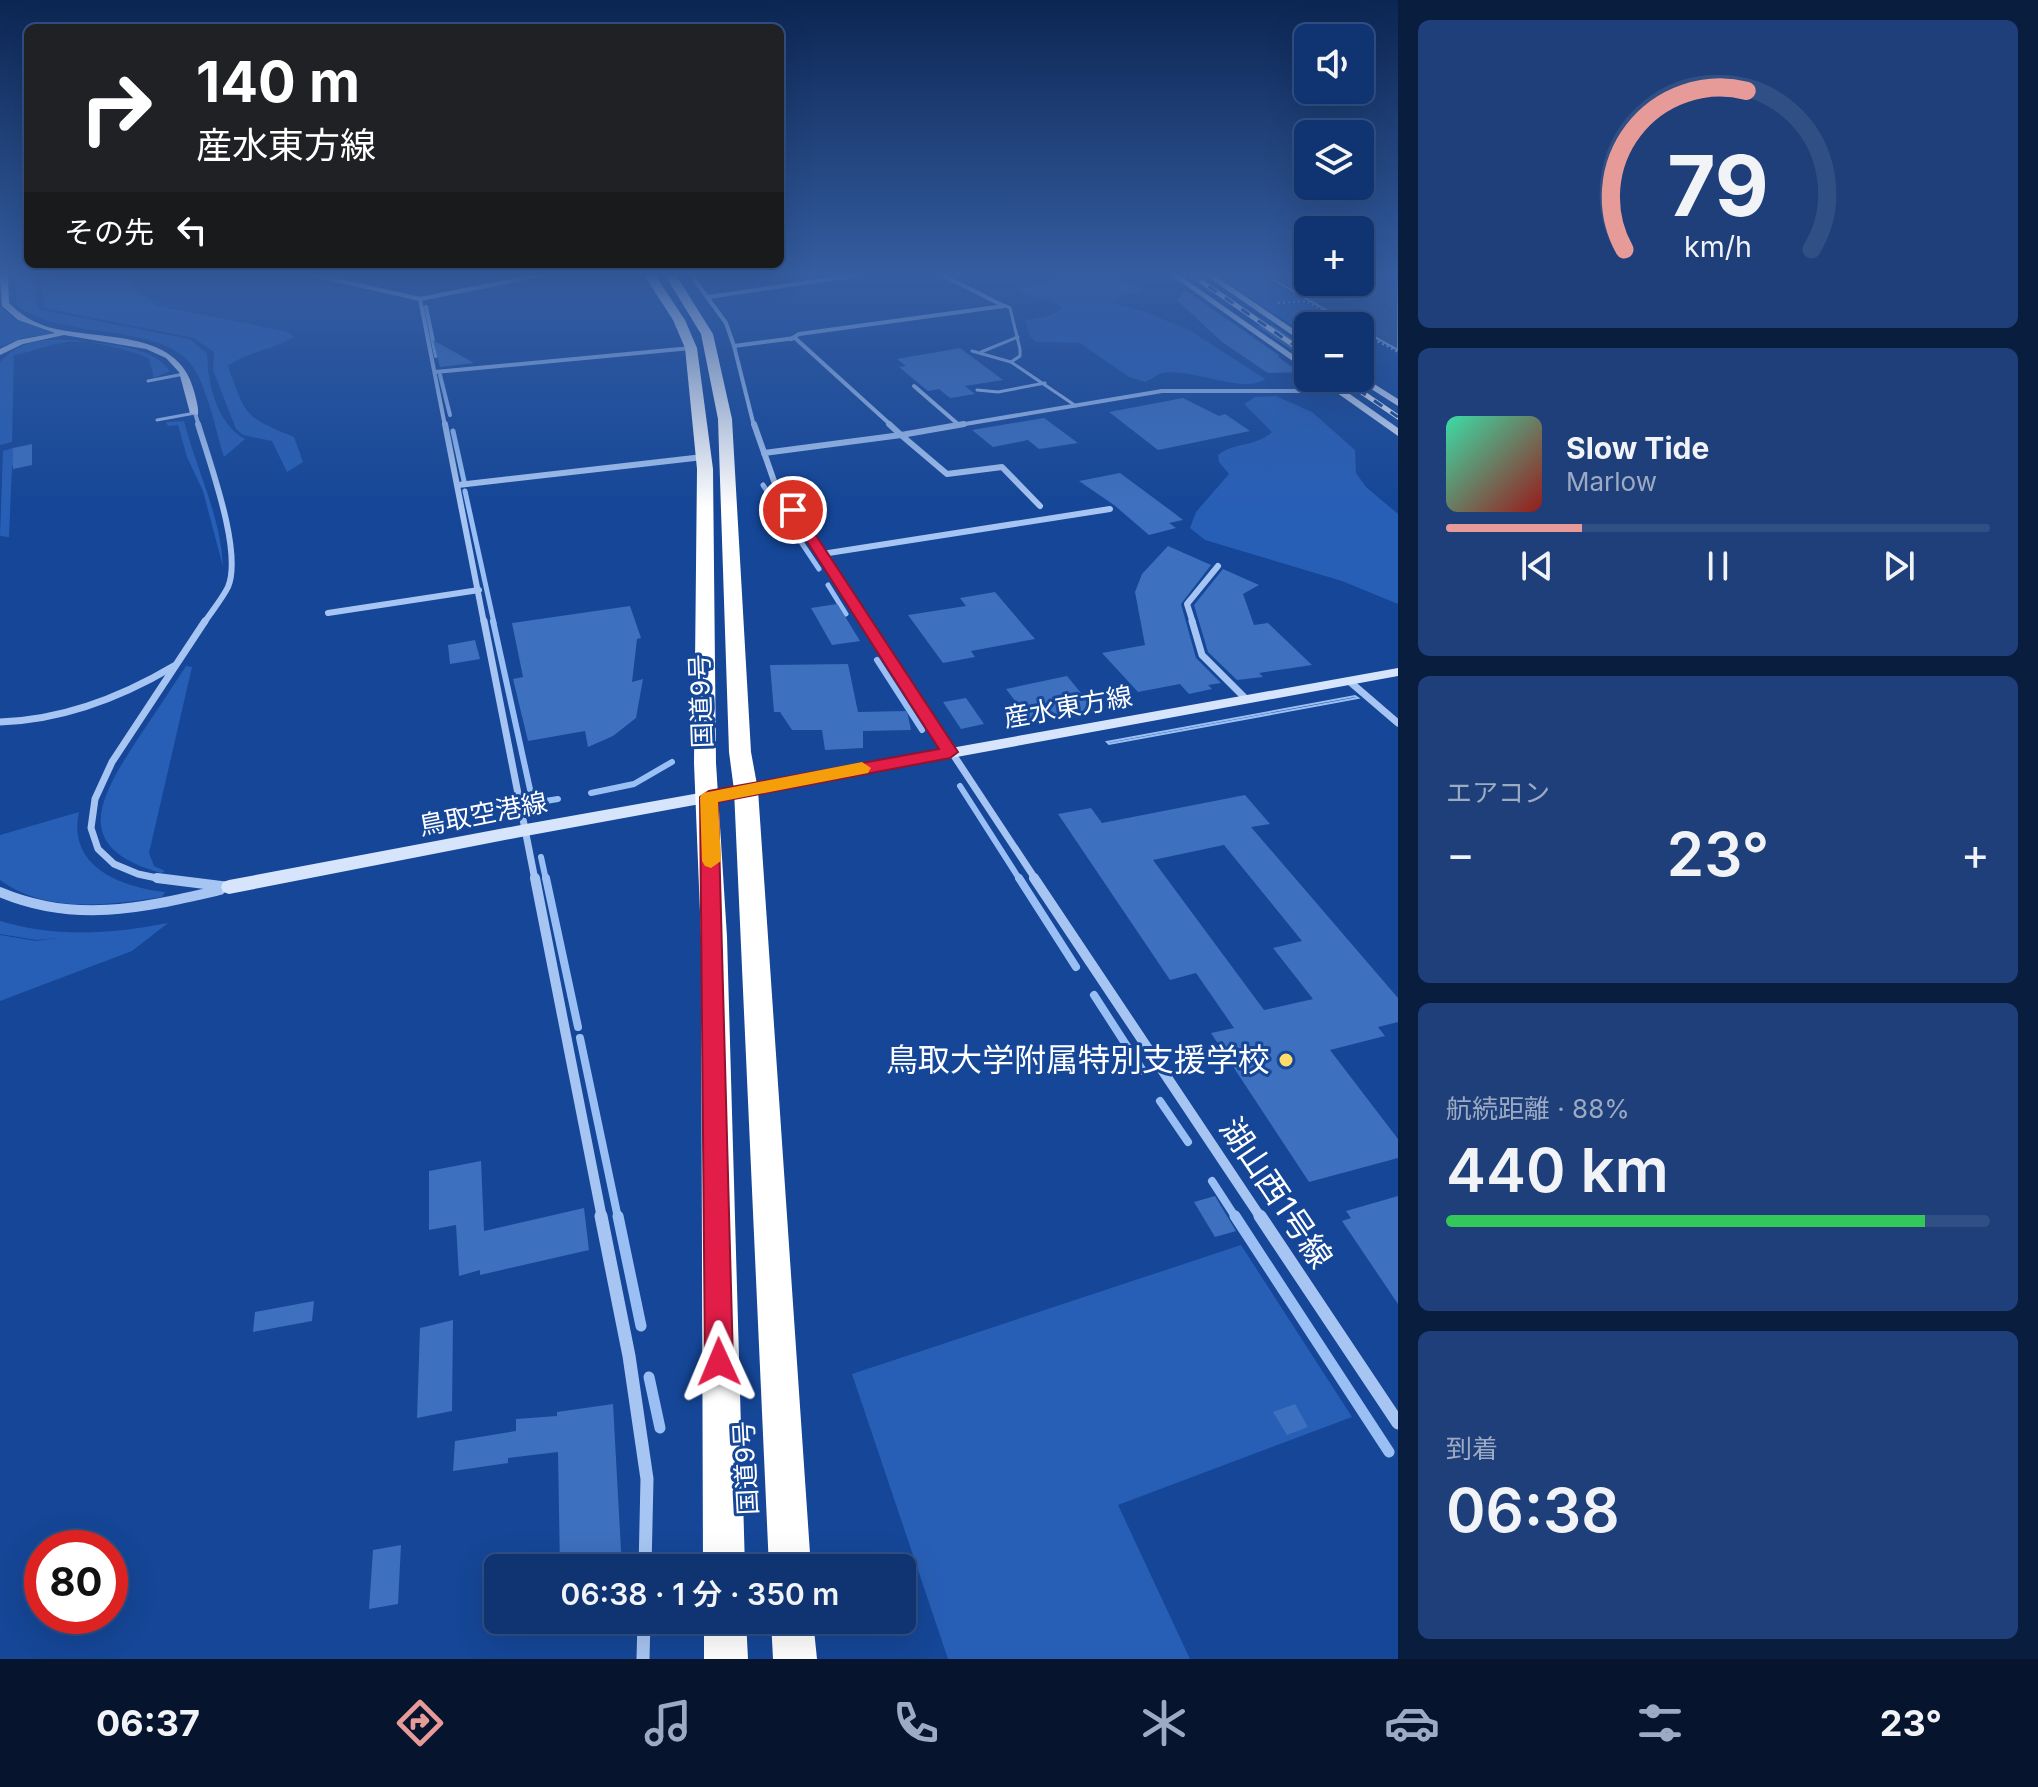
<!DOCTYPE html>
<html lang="ja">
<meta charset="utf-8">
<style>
body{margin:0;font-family:Inter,"Noto Sans JP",sans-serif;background:#1e3f79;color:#f1f3f6;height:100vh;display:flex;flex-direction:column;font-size:30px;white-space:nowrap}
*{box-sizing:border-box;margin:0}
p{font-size:26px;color:#9caac3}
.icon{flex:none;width:44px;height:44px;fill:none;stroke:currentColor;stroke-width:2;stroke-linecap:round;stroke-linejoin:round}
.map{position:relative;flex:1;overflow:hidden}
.side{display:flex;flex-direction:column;gap:20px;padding:20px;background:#091d3e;width:640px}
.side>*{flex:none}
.guide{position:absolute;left:24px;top:24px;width:760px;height:244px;border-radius:12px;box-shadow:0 8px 32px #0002,0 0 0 2px #304f84;background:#202124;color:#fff;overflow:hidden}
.tools{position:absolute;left:1294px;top:24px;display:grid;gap:16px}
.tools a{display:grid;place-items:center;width:80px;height:80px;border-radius:12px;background:#103471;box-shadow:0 8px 32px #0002,0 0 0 2px #304f84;font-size:40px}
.speed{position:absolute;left:24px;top:1530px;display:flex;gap:16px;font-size:40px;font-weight:700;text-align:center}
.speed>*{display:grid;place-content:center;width:104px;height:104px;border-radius:50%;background:#103471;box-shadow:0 8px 32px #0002,0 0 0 2px #304f84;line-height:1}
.speed .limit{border:12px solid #d22;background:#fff;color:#111}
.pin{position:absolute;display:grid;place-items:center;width:68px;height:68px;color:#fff;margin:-34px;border:4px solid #fff;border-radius:50%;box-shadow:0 2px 8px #0007}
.me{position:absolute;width:88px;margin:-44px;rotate:359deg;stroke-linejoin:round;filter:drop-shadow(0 0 6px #0008)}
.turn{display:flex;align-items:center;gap:28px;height:168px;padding:0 40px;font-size:36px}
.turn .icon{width:104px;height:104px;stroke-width:2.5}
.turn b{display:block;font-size:56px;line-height:68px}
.then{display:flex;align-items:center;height:76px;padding:0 40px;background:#0003;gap:16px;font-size:30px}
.big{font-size:60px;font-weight:600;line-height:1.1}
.side .widget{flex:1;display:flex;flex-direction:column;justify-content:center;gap:12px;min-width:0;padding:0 28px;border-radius:12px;background:#1e3f79}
.side .dial{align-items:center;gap:0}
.dial svg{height:208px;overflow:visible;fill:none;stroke:#304f84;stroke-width:7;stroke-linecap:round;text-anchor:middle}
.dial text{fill:#f1f3f6;stroke:none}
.song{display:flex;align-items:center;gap:24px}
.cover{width:96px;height:96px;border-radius:12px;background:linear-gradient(135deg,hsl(160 70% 55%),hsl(0 70% 35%))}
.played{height:8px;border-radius:4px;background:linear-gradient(90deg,#e69b98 25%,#304f84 25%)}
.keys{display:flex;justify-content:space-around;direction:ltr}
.heat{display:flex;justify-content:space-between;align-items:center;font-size:44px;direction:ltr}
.charge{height:12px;border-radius:6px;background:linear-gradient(90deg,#34c759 88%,#304f84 0)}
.trip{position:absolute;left:484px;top:1554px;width:432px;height:80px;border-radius:12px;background:#103471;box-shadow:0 8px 32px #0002,0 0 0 2px #304f84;font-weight:600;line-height:80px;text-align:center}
.tab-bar{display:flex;height:128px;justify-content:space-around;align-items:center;background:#06152d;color:#9caac3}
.tab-bar .icon{width:56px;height:56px}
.tab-bar .selected{color:#e69b98}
.tab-bar b{font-size:36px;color:#f1f3f6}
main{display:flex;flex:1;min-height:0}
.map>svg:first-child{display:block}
.green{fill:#285fb6}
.water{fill:#2e528f;stroke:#99bff5;stroke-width:2}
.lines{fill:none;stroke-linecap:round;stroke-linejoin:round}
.stream-far4{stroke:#99bff5;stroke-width:4}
.stream-far3{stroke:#99bff5;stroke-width:5}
.stream-far2{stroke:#99bff5;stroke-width:6}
.stream-far1{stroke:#99bff5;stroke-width:8}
.stream{stroke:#99bff5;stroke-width:11}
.building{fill:#3d70bf;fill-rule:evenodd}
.path{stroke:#a7c5f2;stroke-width:2;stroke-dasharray:2 3;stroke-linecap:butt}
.lane{stroke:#a7c5f2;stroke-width:3}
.street-far4{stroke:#a7c5f2;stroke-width:4}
.street-far3{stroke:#a7c5f2;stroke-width:6}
.street-far2{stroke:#a7c5f2;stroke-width:7}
.street-far1{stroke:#a7c5f2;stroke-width:10}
.street{stroke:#a7c5f2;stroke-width:13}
.secondary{fill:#d6e4fc;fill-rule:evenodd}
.highway{fill:#fff;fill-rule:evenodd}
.rail-casing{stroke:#fff;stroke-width:5}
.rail{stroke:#154697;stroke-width:3;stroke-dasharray:10;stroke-linecap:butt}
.route{fill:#e11d48;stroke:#92132f;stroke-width:2}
.slow{fill:#f59e0b}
.poi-dot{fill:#ffdc68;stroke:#154697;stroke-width:3}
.labels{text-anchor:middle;stroke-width:6;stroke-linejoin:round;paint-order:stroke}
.street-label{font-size:26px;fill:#fff;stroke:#154697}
.near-poi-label{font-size:32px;fill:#fff;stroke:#154697;text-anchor:end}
.near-street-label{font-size:32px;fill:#fff;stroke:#154697}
</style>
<main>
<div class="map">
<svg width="1398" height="1659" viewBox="0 0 1398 1659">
<rect width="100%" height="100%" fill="#154697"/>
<g class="green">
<path d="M15,275H34L37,306L41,310L190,339L207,354C208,385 217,424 245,439L224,457C216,431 207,385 191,364C159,323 63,340 17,306Z"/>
<path d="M40,275H130L129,284L158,306L288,332L294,337C273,350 248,351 228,366C246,416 244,417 294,437L303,462L287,472L272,441L243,435L236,429L213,370L214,352L194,338L45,308Z"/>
<path d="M1079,275L1111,278L1143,289L1140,293L1120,296L1112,303L1145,312L1191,331L1265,379C1244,395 1191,367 1162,373C1156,375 1151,380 1145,382L1129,377L1080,343L1036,342L1030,336L1025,320L1049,316L1062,309C1050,294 1029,300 1020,289Z"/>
<polygon points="1216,275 1261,275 1344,326 1308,326 1308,336"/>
<polygon points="0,306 15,320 54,333 22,338 0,347"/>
<path d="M75,340C105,345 150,344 170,371L154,378L149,358C127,349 92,340 68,342C48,344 33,352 14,355L12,442L0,445V362C20,339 46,339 75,340Z"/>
<path d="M1276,396L1312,412L1355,450L1356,473L1366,487L1398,514V604L1342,581L1205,540L1190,528L1196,512L1229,474L1219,462L1218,455C1234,442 1256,447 1272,432L1244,404L1255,397Z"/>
<path d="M184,421C196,469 221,516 223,567L203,491L187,457L178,425L168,426L166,422Z"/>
<polygon points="13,448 13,451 25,449 24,462 12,466 9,537 0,536 3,451"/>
<path d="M186,666L192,667L149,853L154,866L165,871L161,873C73,848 97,802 135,743C152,718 169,692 186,666Z"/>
<path d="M79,812C67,867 121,887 165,892L162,897C108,905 47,914 0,880V835Z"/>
<path d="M0,921C57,938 110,934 168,923L132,951L0,1001V935L36,941L56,938L37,940L0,934Z"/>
<polygon points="1241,1245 1352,1417 1118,1505 1190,1659 948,1659 852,1374"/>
</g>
<g class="water">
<polygon points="1265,275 1308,275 1308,282 1360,282 1360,275 1398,275 1398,350 1360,329 1360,326 1354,326"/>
<polygon points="1355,696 1358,698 1109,744 1107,742"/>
</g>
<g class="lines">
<g class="stream-far4">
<polyline points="426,307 436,356"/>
<polyline points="440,375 450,415"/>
</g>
<g class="stream-far3">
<polyline points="453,431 464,481"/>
<polyline points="763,485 819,569"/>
<polyline points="465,491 494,623"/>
<polyline points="828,585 846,614"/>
</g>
<g class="stream-far2">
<polyline points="493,621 533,803 558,799"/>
<polyline points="877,660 922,730"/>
<polyline points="960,786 1020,880"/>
<polyline points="591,793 634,784 672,762"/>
<polyline points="541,857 546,880"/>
</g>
<g class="stream-far1">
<polyline points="546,878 578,1027"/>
<polyline points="1019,878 1076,967"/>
<polyline points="1094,995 1143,1071"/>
<polyline points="580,1038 618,1218"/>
<polyline points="1160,1101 1188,1142"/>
<polyline points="1212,1181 1236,1218"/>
</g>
<g class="stream">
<polyline points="618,1216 641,1326"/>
<polyline points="1235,1216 1389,1452"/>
<polyline points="649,1377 660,1428"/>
</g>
</g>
<g class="building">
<polygon points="1185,290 1280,356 1277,356 1299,372 1268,373 1222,342 1177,300"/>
<polygon points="1272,325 1308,349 1308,353 1298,354 1257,326"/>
<polygon points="433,340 474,363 440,367"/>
<polygon points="960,348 1003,380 965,386 975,394 950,398 939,389 928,391 899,367 906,366 897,359"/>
<polygon points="1183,398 1219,416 1225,414 1250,431 1158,450 1109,412"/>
<polygon points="1044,418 1078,443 1039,449 1028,440 993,447 972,430"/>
<polygon points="32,444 32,465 13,469 13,448"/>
<polygon points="1120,473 1174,513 1183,520 1169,523 1176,528 1149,535 1114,505 1079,481"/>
<polygon points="1168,546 1211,565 1181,604 1196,658 1221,683 1208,685 1212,689 1189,694 1180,684 1138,692 1102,653 1145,645 1135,592 1142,574"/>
<polygon points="1223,569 1259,585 1243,594 1254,625 1268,623 1312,665 1259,673 1263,677 1237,680 1208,652 1194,605"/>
<polygon points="995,592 1035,639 971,651 975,657 943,663 908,615 966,606 960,598"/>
<polygon points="837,604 838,605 860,641 832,645 811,608"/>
<polygon points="630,606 641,638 637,639 632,682 643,679 636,718 613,736 588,747 585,731 528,741 513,679 523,677 512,623"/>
<polygon points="475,640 480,659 450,664 448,645"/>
<polygon points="848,664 858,712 907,711 911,730 863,731 863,748 825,750 822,730 792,730 780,712 774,712 770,665"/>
<polygon points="1067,676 1095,710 1029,719 1006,689"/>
<polygon points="966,698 984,724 961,729 943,702"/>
<path d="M1245,795L1270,824L1251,827L1398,998V1022L1378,1027L1385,1036L1330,1050L1398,1139V1158L1309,1182L1211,1033L1234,1028L1196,973L1170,980L1058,814L1091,808L1102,823ZM1224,845L1302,941L1273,948L1313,999L1264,1010L1153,860Z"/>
<polygon points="481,1161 484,1231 584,1208 589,1250 480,1275 480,1270 459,1276 456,1225 429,1230 429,1171"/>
<polygon points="1215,1196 1236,1231 1215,1237 1194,1202"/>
<polygon points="1398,1196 1398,1304 1342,1221 1351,1218 1346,1211"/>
<polygon points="314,1301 312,1321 253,1332 255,1312"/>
<polygon points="453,1320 452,1411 417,1418 420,1328"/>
<polygon points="613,1404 622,1568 560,1568 558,1452 508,1458 508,1463 453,1471 455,1441 516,1431 516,1419 557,1416 557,1412"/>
<polygon points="1295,1404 1308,1427 1287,1435 1273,1412"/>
<polygon points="401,1545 398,1604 369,1609 373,1550"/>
</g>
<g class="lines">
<g class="path">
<polyline points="1278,303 1306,301 1349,326"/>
<polyline points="1360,332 1398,352"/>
</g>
<g class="lane">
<polyline points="1004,305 1010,308 1020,349 1020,356 1011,362"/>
<polyline points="972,351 1011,362 1076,406"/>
<polyline points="981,352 1018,337"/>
<polyline points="148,381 184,374"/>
<polyline points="977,390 998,392 1045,383"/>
<polyline points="157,420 195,413"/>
</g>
<g class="street-far4">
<polyline points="314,275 420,299 541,275"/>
<polyline points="691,275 726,323 734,346"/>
<polyline points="708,297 858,275"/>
<polyline points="420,299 445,426"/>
<polyline points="791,339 799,334 1004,306 942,275"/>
<polyline points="435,372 691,348"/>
<polyline points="914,386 959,425"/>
<polyline points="195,413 199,426"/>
<polyline points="754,426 734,346 795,338 892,426"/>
<polyline points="953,426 1162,391 1339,391"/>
</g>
<g class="street-far3">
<path d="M198,424C209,461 243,552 228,587C222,599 212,611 204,623"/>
<polyline points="445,424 484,623"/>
<polyline points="754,424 774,481 866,623"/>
<polyline points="901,435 964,424"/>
<polyline points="901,435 947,474 1002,467 1040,506"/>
<polyline points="764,453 901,435 889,424"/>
<polyline points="458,485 703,457"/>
<polyline points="822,554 1110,509"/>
<polyline points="328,613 479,590"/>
<polyline points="1193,623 1187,604 1218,566"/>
</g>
<g class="street-far2">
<polyline points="484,621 535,880"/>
<polyline points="865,621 1036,880"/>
<polyline points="1192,621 1202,655 1246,699"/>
<polyline points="1349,681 1398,723"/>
<path d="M0,722C63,720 120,698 174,666"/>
<polyline points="166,880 138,874 114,864 98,849 91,828 95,799 112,762 205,621"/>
</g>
<g class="street-far1">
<polyline points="157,878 229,887"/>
<polyline points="535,878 602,1218"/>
<polyline points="1034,878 1261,1218"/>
<path d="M0,892C76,924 142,908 220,890"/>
</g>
<g class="street">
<polyline points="601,1216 629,1356 647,1479 645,1568"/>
<polyline points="1260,1216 1398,1423"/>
<polyline points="643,1659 644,1620"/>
</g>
<g class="secondary">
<path d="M0,275H8L9,303C20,314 31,321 45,326C95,342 178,326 194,391C196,399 199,408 198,415L190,413L179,372L166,358L146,349L64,335L23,344L0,355V349L18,340L55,333L18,320L2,306Z"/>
<polygon points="1171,275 1179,275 1308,365 1308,372"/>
<polygon points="1205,275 1214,275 1308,339 1308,346"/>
<polygon points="1360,375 1398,399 1398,406 1357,380 1355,378 1360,378"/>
<polygon points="1316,378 1327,378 1398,428 1398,436"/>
<polygon points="1398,668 1398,676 526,836 229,894 223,892 221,887 223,882 229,880 526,824"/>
</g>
<g class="highway">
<polygon points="644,275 655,275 685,320 697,348 713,469 716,763 727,937 745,1568 703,1568 701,937 694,763 697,469 685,348 673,320"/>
<polygon points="665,275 676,275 713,334 732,419 751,752 758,790 811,1568 769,1568 734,790 729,752 718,419 701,334"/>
<polygon points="704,1620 746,1620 748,1659 704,1659"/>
<polygon points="771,1620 813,1620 817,1659 773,1659"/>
</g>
<g class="rail-casing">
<g id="rail">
<polyline points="1192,275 1308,355"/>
<polyline points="1341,378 1398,417"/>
</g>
</g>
<use href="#rail" class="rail"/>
</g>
<linearGradient id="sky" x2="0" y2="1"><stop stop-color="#0c2653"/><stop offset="0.54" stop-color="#355da1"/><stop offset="1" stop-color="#355da1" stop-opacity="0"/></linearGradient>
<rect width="1398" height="508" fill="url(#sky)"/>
<polygon class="route" points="789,508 798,508 958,752 950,758 718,802 733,1362 729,1371 719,1375 709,1371 705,1362 700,797 709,791 939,749 787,510"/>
<polygon class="slow" points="862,762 871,768 868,773 718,802 721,861 711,868 705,866 702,861 700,797 703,793"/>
<circle class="poi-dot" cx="1286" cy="1060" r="8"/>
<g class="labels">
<g class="street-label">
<text transform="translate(701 701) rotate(-92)" y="9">国道9号</text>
<text transform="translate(1068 707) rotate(-10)" y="9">産水東方線</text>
<text transform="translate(483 814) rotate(-11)" y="9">鳥取空港線</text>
<text transform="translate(746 1468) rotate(-93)" y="9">国道9号</text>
</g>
<g class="near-poi-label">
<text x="1270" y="1071">鳥取大学附属特別支援学校</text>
</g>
<g class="near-street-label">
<text transform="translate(1276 1193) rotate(56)" y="11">湖山西1号線</text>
</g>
</g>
</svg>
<div class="tools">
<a><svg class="icon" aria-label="sound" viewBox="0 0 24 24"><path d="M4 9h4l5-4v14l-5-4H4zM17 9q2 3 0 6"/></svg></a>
<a><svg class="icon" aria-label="layers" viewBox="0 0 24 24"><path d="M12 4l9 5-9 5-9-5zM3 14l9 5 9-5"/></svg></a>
<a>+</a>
<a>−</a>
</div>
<div class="speed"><div class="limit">80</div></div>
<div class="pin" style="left:793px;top:510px;background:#d93025"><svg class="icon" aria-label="arrive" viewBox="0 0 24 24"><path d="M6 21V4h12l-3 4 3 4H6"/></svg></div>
<svg class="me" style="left:719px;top:1362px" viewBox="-20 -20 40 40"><path d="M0-17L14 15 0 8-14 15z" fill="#e11d48" stroke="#fff" stroke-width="4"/></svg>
<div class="trip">06:38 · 1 分 · 350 m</div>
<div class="guide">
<div class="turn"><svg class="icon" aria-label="right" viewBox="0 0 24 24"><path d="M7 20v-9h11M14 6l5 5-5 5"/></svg><div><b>140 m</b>産水東方線</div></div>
<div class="then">その先<svg class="icon" aria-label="left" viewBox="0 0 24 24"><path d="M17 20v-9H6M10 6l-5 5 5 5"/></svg></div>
</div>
</div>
<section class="side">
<div class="widget dial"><svg viewBox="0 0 100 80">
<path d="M14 69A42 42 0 1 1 86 69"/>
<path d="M14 69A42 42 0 0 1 61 8" stroke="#e69b98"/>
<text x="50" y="56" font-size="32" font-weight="700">79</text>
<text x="50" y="72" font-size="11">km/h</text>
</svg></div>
<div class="widget">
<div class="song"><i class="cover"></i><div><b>Slow Tide</b><p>Marlow</p></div></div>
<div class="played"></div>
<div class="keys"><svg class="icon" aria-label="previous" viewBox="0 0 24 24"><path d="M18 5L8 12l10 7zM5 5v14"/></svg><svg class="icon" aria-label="pause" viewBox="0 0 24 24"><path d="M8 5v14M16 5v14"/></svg><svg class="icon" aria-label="next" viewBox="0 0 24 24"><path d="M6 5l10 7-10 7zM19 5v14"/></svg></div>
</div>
<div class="widget"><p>エアコン</p>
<div class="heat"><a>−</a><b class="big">23°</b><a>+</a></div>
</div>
<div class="widget"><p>航続距離 · 88%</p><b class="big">440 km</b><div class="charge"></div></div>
<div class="widget"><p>到着</p><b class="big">06:38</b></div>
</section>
</main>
<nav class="tab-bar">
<b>06:37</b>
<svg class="icon selected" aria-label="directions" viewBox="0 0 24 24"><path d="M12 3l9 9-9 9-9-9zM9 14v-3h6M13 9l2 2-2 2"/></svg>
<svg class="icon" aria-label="music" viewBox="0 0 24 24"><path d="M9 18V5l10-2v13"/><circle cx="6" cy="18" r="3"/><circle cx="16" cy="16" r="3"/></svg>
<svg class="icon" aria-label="phone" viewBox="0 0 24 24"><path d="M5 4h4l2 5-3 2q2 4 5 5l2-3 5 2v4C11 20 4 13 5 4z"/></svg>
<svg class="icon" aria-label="climate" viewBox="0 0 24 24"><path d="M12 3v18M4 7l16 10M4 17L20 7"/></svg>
<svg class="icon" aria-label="car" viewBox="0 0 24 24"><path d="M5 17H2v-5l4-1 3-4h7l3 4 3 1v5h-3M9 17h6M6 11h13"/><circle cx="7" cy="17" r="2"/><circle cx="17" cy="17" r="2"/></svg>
<svg class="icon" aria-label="filters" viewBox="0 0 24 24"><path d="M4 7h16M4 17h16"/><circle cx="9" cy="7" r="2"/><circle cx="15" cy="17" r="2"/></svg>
<b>23°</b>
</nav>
